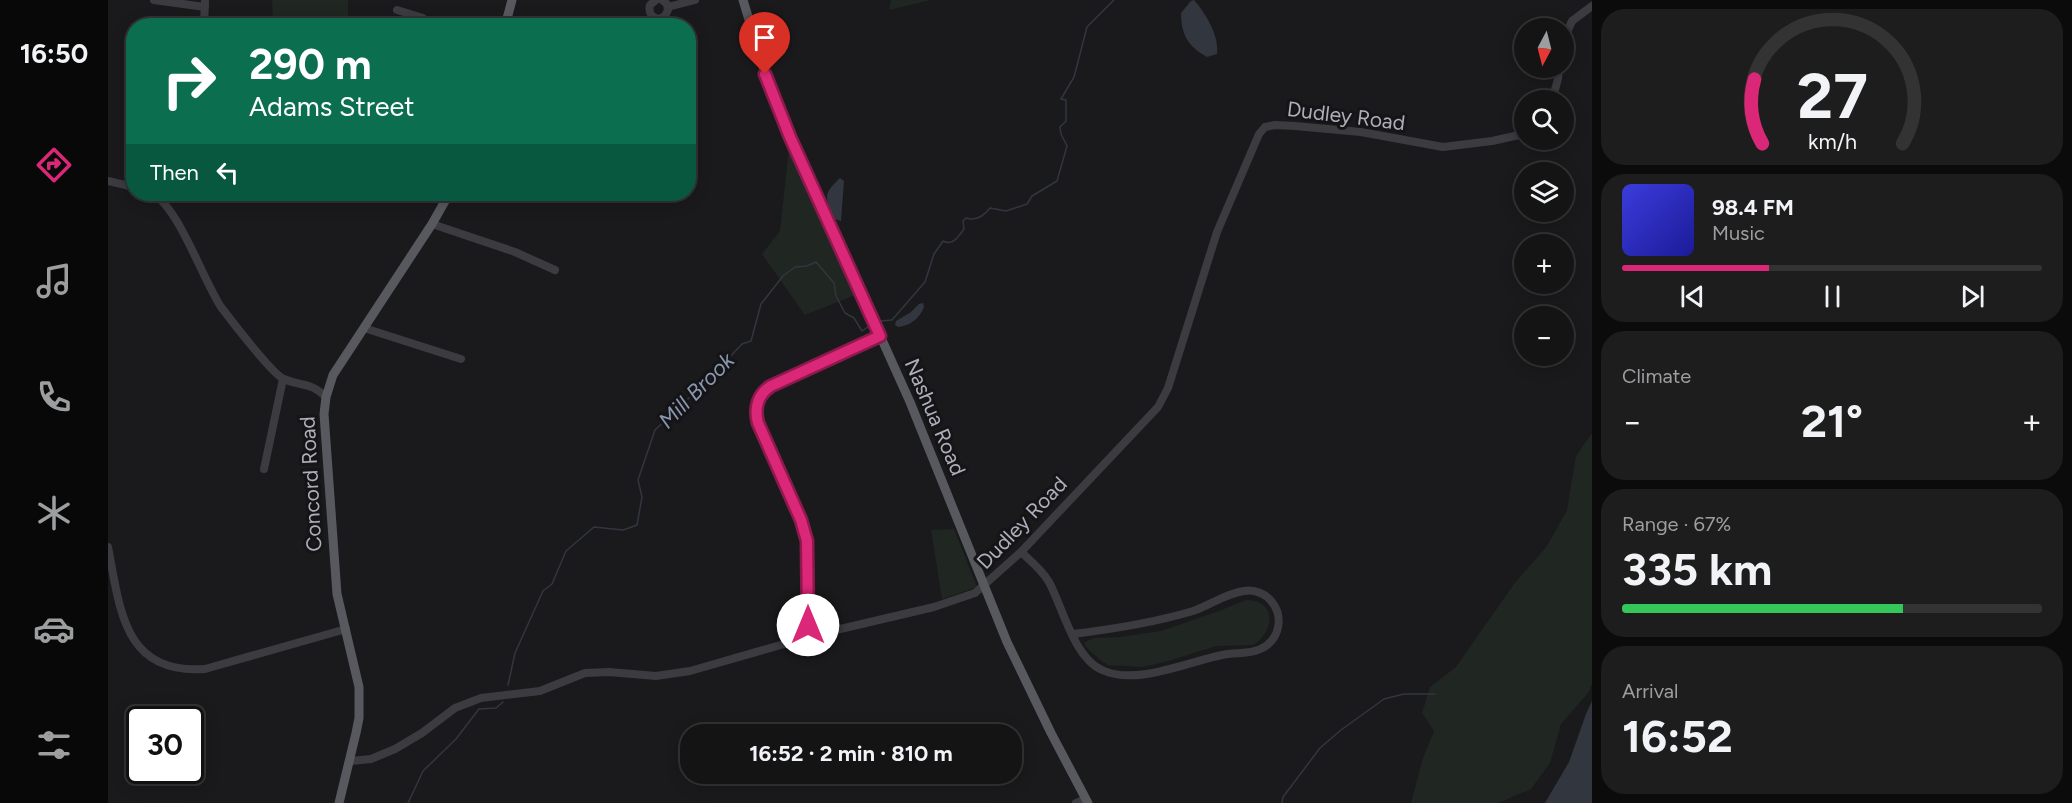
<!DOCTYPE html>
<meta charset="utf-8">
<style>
body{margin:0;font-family:Figtree,sans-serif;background:#1d1d1e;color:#f1f3f6;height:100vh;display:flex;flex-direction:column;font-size:22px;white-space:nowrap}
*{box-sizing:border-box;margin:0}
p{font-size:20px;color:#9d9ea0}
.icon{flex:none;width:33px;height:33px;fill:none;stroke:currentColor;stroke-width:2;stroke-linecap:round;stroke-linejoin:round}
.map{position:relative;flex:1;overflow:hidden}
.details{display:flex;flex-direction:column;gap:9px;padding:9px;background:#0b0b0c;width:480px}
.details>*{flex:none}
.top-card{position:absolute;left:18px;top:18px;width:570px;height:183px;border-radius:24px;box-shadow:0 3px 15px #0003,0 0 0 2px #333334;background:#0b6e4f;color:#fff;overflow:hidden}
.needle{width:39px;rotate:187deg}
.buttons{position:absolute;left:1406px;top:18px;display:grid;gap:12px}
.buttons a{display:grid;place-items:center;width:60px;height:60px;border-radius:50%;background:#141415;box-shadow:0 3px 15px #0003,0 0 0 2px #333334;font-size:30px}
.speed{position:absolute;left:18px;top:706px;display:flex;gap:12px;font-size:30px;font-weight:700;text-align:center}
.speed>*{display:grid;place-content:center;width:78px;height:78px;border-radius:50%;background:#141415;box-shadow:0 3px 15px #0003,0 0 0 2px #333334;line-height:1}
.speed .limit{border:3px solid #111;border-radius:9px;background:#fff;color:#111}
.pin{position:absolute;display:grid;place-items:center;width:51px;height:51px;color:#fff;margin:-62px -26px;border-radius:50% 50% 50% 0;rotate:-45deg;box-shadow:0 0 6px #0007}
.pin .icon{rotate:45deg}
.me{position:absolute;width:66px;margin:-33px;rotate:0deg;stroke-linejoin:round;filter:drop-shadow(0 0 4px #0008)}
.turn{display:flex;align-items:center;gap:21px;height:126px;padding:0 24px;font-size:27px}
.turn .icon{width:78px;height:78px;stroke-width:2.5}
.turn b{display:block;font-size:42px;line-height:51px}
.then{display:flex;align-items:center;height:57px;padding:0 24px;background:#0003;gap:12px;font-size:22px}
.big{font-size:45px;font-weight:700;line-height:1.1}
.details .widget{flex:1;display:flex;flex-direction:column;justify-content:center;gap:9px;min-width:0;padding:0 21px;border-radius:24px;background:#1d1d1e}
.details .dial{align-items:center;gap:0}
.dial svg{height:156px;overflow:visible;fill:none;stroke:#333334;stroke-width:7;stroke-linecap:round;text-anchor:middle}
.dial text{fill:#f1f3f6;stroke:none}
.song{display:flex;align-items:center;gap:18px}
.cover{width:72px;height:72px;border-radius:9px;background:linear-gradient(135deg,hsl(240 70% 55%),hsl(240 70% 35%))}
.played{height:6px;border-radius:3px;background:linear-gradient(90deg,#db2777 35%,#333334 35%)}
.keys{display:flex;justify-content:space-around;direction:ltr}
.heat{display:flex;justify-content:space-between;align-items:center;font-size:33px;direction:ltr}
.charge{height:9px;border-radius:4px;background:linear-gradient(90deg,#34c759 67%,#333334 0)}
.trip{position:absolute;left:572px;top:724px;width:342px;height:60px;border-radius:24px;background:#141415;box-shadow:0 3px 15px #0003,0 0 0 2px #333334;font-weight:700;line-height:60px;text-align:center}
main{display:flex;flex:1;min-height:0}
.tab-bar{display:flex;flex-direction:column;width:108px;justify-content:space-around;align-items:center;background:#080808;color:#9d9ea0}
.tab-bar .icon{width:42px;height:42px}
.tab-bar .current{color:#db2777}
.tab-bar b{font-size:27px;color:#f1f3f6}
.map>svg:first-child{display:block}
.green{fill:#202622}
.water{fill:#31363f}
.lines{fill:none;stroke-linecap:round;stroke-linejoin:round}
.stream{stroke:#31363f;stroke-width:1.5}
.minor{stroke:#3c3b40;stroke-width:8}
.major{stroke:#58585f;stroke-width:9}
.route-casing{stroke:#8e194d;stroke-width:15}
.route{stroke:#db2777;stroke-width:10}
.labels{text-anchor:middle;stroke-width:6;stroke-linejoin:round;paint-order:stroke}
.street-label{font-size:21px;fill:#aeafba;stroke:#151517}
.water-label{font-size:22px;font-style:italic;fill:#8a97b0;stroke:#151517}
</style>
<main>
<nav class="tab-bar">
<b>16:50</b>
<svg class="icon current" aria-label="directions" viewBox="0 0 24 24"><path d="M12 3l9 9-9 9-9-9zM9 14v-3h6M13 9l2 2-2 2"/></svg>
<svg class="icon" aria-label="music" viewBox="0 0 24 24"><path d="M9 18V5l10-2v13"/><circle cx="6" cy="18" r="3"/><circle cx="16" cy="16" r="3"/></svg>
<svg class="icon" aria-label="phone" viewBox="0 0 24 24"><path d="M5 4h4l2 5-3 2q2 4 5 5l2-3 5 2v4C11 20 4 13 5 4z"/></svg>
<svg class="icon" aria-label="climate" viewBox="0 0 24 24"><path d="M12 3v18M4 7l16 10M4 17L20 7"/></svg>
<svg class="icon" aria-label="car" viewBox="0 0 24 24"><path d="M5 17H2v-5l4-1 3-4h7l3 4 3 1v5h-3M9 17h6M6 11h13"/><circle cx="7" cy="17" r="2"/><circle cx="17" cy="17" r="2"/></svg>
<svg class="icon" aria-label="filters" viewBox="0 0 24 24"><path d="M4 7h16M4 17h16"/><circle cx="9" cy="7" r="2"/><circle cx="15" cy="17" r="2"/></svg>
</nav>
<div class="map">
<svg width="1484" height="803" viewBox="0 0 1484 803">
<rect width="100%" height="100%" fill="#1a1a1c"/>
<g class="green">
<polygon points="164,0 240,0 240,25 165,25"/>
<polygon points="783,0 823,0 781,10"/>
<polygon points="681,148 747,295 697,315 654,254 672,231"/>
<polygon points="1484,433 1484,684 1480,693 1453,724 1442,763 1423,789 1390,803 1303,803 1315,758 1326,731 1314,713 1322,687 1348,667 1406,584 1439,546 1459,510 1468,456"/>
<polygon points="846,529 869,587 834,599 823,530"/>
<path d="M1138,600C1169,600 1167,632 1145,645L1108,646L1057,662L1034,667L1000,665L992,660L977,646V642L986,638L1012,637L1053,631L1111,611Z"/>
</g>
<g class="water">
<path d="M1086,0C1098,14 1111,35 1109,54L1099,57C1080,47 1073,34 1073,13L1083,1Z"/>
<path d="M732,178L736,181L733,221L727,219C717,197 714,195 732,178Z"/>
<path d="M815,303L816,307C812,318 802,326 790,327L787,325L788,321L803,312L811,304Z"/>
<polygon points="1484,701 1484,803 1437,803 1461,762 1478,714"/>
</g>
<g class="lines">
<g class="stream">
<path d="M773,321L784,320L817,282L826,254L835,241C845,246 850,237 856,229L855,221L858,218C868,221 876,216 882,208L898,211L919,204L924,196L949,181L959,146L953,134L952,127L958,121V100L953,99L966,77L979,27L1006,0"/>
<polyline points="400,685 407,653 435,591 444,584 458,551 486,527 515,530 529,525 534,497 530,480 547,430 601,379 634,344 643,341 653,304 675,276 687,267 699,266 708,262 726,283 728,296 737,313 746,318 754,331 760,327"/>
<polyline points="300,803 315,771 348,739 371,709 388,708 395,702"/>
<polyline points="1174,803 1175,797 1212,748 1233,730 1276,699 1296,694 1327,694"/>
</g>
<g class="minor">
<polyline points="46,0 97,7"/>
<path d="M548,0L542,5C540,13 544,18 551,19L557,16L560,10L559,4L554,0"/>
<polyline points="560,7 587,0"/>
<polyline points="289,10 315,18 316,26"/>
<polyline points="96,26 97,0"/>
<polyline points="1455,41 1464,21 1484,6"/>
<polyline points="1444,100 1450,79 1451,68"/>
<polyline points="0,181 26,187"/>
<path d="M45,194C71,208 95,280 113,307C122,319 165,375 176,379C194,387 201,381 218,397"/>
<polyline points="324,224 407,252 447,270"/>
<polyline points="256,328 353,359"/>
<polyline points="156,469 175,379"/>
<path d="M0,547C12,608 15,675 97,669L238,629"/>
<path d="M913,552C923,561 934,570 941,582C955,608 966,658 994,670C1028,686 1079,662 1114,655C1128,652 1145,655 1158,646C1172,636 1175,616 1164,602C1158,594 1147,589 1136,591C1119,593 1102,605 1085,611C1045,623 1006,629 965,634"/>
<path d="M702,637L700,619V555L699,541L693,520L650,423C646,408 650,394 663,386L772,336"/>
<polyline points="243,761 263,759 287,749 314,733 347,708 373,698 432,691 477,673 501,672 548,676 582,671 711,634 826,607 867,593 913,552 1050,407 1060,388 1109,232 1151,134 1157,127 1167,125 1187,126 1253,132 1335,147 1384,141 1416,134"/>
<polyline points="968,803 978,799"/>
</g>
<g class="major">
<polyline points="635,0 657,73 671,111 802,402 899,642 943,733 980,803"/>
<polyline points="397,26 404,0"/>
<polyline points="231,803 248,733 251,718 251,687 229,594 216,414 218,397 225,375 324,224 341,194"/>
</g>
</g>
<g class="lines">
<g class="route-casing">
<path id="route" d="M657,74L682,137L772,336L663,386C650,394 646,408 650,423L693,520L699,541L700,625"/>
</g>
<use href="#route" class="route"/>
</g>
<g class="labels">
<g class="street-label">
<text transform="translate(1238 116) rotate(7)" y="7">Dudley Road</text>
<text transform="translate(827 417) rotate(67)" y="7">Nashua Road</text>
<text transform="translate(203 484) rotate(-93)" y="7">Concord Road</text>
<text transform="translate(914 523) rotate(-46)" y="7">Dudley Road</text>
</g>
<g class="water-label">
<text transform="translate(588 390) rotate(-45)" y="8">Mill Brook</text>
</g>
</g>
</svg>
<div class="buttons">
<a><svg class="needle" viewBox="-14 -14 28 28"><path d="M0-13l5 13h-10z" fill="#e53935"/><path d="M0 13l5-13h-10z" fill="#9d9ea0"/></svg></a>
<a><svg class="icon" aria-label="search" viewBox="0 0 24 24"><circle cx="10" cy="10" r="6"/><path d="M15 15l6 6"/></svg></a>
<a><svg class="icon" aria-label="layers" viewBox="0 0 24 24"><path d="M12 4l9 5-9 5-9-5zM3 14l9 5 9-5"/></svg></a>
<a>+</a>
<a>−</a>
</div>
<div class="speed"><div class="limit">30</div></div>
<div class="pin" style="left:657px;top:74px;background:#d93025"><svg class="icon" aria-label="arrive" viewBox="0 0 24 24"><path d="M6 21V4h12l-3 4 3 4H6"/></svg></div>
<svg class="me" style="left:700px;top:625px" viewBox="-20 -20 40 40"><circle r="19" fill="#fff"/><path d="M0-13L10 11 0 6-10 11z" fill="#db2777"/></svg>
<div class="trip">16:52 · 2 min · 810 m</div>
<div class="top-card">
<div class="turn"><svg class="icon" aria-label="right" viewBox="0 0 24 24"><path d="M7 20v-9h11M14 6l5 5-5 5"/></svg><div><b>290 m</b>Adams Street</div></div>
<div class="then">Then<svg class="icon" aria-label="left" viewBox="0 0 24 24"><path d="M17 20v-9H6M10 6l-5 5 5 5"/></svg></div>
</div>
</div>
<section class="details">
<div class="widget dial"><svg viewBox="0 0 100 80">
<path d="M14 69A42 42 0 1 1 86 69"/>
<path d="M14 69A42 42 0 0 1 10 36" stroke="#db2777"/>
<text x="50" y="56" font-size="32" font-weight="700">27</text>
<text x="50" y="72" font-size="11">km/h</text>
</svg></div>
<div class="widget">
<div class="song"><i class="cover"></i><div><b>98.4 FM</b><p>Music</p></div></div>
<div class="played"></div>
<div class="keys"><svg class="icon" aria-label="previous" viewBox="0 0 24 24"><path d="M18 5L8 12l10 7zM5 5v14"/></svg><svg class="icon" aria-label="pause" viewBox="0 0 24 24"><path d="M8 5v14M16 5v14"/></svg><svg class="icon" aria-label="next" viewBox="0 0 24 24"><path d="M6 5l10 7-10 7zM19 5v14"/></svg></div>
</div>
<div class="widget"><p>Climate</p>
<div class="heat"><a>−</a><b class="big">21°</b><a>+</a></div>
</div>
<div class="widget"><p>Range · 67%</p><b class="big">335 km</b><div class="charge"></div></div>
<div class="widget"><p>Arrival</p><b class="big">16:52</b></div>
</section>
</main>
